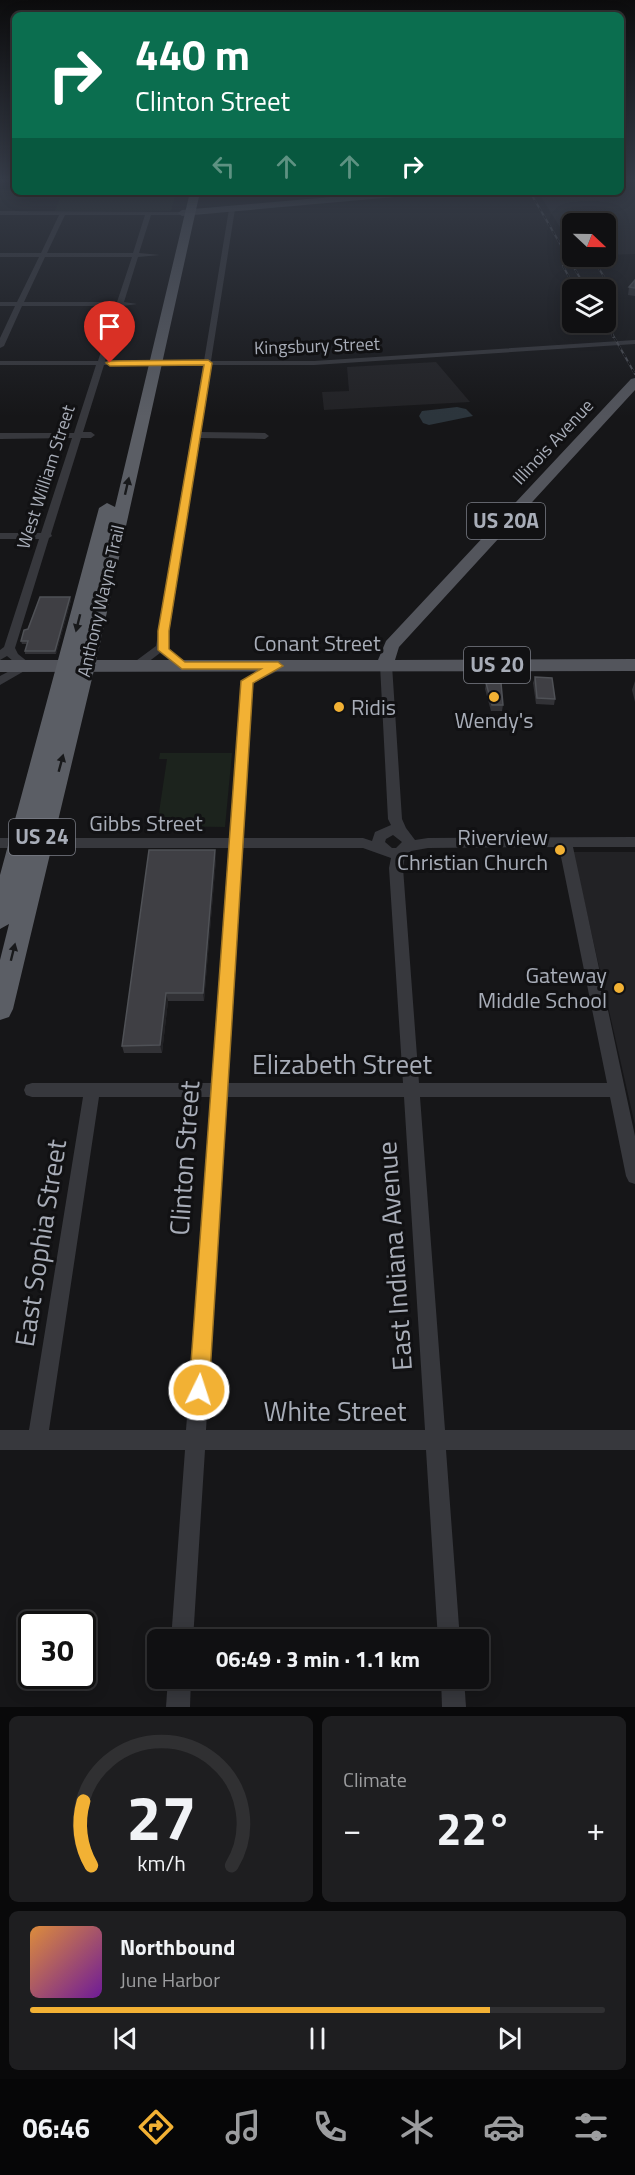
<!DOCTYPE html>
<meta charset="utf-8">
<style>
body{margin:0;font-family:"Titillium Web",sans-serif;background:#1e1e20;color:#f1f3f6;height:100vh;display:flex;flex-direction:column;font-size:22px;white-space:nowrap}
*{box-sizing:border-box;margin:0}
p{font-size:20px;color:#9c9d9f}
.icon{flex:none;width:33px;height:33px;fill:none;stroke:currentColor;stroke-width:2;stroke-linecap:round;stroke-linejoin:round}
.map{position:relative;height:1707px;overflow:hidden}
.side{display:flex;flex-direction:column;gap:9px;padding:9px;background:#09090a;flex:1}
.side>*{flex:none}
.hud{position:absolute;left:12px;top:12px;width:612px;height:183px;border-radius:9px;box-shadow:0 3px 15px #0003,0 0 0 2px #303032;background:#0b6e4f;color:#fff;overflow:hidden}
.needle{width:39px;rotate:112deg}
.tools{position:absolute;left:562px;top:213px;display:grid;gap:12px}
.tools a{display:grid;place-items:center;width:54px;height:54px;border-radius:9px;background:#101012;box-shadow:0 3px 15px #0003,0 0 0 2px #303032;font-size:30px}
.speed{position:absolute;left:18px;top:1611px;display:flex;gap:12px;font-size:30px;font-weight:700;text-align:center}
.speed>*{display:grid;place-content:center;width:78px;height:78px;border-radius:50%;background:#101012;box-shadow:0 3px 15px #0003,0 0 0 2px #303032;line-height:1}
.speed .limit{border:3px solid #111;border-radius:9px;background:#fff;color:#111}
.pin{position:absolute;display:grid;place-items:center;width:51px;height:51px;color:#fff;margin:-62px -26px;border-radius:50% 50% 50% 0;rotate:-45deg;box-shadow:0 0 6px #0007}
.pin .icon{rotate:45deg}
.me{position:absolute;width:66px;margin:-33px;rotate:4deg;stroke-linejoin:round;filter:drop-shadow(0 0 4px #0008)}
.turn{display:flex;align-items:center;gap:21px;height:126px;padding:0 24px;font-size:27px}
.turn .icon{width:78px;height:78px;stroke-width:2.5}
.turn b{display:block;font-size:42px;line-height:51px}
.lanes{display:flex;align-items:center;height:57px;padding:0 24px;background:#0003;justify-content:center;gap:30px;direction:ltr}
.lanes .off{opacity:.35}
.big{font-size:45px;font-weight:700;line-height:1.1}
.side .card{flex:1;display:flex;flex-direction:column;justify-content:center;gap:9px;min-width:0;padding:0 21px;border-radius:9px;background:#1e1e20}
.side .dial{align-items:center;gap:0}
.dial svg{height:156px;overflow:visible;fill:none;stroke:#303032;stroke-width:7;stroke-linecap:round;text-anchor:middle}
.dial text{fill:#f1f3f6;stroke:none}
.song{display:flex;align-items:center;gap:18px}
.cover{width:72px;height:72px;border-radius:9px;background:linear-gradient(135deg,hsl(30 70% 55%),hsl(280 70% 35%))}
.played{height:6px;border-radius:3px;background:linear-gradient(90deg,#f2b134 80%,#303032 80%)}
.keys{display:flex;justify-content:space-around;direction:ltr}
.heat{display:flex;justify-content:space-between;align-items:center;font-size:33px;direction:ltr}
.side .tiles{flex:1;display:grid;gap:9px;grid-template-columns:1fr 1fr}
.card:last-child{grid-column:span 2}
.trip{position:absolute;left:147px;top:1629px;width:342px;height:60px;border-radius:9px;background:#101012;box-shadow:0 3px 15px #0003,0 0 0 2px #303032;font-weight:700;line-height:60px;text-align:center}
.dock{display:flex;height:96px;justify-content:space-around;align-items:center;background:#060607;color:#9c9d9f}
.dock .icon{width:42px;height:42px}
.dock .current{color:#f2b134}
.dock b{font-size:27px;color:#f1f3f6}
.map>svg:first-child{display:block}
.built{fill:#222225}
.green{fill:#1c231d}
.water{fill:#2c353c}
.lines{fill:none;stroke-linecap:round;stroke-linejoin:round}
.minor{fill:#37383d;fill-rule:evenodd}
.secondary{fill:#45474d;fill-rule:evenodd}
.primary{fill:#53555c;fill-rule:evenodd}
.trunk{fill:#5b5e65;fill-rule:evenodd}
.rail-casing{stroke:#4a4c52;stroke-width:2}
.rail{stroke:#111113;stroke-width:1.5;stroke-dasharray:4.5;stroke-linecap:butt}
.wall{fill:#323236}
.shaded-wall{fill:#212124}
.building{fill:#3f3f44;stroke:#4f5156;stroke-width:1.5}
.oneway{fill:#18191b}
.route{fill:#f2b134;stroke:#9d7322;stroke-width:1.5}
.poi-dot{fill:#f2b134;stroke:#111113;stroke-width:2}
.labels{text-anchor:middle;stroke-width:6;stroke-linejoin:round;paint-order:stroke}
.far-street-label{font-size:18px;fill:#a8adb8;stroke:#111113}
.shield{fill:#111113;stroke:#7b7e86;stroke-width:1.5}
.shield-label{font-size:21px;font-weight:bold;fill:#a8adb8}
.street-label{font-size:22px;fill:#a8adb8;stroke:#111113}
.poi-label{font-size:22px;fill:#a8adb8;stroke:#111113;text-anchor:end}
.near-street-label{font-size:27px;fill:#a8adb8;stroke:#111113}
</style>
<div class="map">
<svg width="635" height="1707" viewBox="0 0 635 1707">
<rect width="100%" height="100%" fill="#161618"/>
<g class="built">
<polygon points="621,178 635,178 635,254 606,255 606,224 573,224 573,248 538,192 621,192"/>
<polygon points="436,362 470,402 324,410 322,392 349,391 347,367"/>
<polygon points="573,852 635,852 635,1125"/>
</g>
<g class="green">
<polygon points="0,189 15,189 15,192 176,192 171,211 55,211 60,198 0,200"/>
<polygon points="160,753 232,753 225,827 157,826 167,759 159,759"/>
</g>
<polygon class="water" points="457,407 466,409 473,416 429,425 423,423 419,416 422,411"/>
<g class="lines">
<g class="minor">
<path d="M232,207L235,209L211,361H314L635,340V344L314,365H211L200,432L265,433L269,436L265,439L199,438L167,647L186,663L188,666L182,670L160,653L139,669L135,670L129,666L156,646L203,365H104L83,432H91L95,435L91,438H81L51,534L52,536L49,538L15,648L18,654L33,666L0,685V676L19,666L7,656L0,660V650L4,647L39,539H0V533H41L72,438L0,439V433H74L96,365H0V361H98L115,306H22L4,346L0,348V338L15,306H0V302H17L39,257H0V253H41L59,215H0V211L184,212L182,215H151L139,253L160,255L138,257L124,302L137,304L123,306L105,361H204L229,209ZM65,215H145L133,253H47ZM45,257H132L117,302H24Z"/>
<path d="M386,661L392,665L402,819L406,828L415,840L428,838L635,837V847H573L635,1136V1184L629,1182L626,1176L610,1097H420L445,1430H635V1450H446L460,1640H438L426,1450H205L193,1640H171L185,1450H0V1430H29L83,1097H32L26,1095L24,1090L26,1085L32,1083H212L229,848H0V838H230L241,681L278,662L284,666L282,669L253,683L243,838H363L372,841L375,832L391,825L388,819L380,665ZM393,835L402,842L396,848H392L385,842L386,839ZM559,847L607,1083H419L403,868L405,856L411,851L428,848ZM242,848H363L391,858L389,868L403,1083H228ZM99,1097H211L186,1430H49ZM227,1097H404L425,1430H206Z"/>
<polygon points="168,1678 191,1678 190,1707 166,1707"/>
<polygon points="441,1678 464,1678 466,1707 442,1707"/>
</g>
<polygon class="secondary" points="388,192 421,192 417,195 182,216 178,213 182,210"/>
<polygon class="primary" points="635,378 635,390 399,647 395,660 635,659 635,671 0,672 0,660 378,660 386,641 631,379"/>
<polygon class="trunk" points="190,192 200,192 95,666 13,1009 9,1017 0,1020 0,960 9,924 0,929 0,875 99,508 107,503 115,507"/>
<g class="rail-casing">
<g id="rail">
<polyline points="530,192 587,290"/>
<polyline points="593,259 614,293 608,316 613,337"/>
<polyline points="563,266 576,290"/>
<polyline points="610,330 635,374"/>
</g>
</g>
<use href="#rail" class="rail"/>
</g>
<g class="wall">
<polygon points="635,280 635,296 628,295 629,287"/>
<polygon points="71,600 56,654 25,654 25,651 27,644 22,644 21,641 28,629"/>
<polygon points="535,677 555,699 554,705 536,704 533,683"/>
<polygon points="635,681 635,702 632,690"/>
<polygon points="486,683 503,705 502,711 491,711 485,689"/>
<polygon points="216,859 204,1001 168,1001 162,1053 124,1053 122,1046"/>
</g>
<g class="shaded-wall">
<polygon points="70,597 71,600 56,654 55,651"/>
<polygon points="215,850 216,859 204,1001 203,993"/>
<polygon points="166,993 168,1001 162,1053 160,1045"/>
</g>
<g class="building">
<polygon points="635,280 635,288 629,287"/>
<polygon points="40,597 70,597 55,651 25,651 28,641 21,641 24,630 28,629"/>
<polygon points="535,677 552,678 555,699 537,698"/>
<polygon points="486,683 501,683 503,705 492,705"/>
<polygon points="149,850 215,850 203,993 166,993 160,1045 122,1046"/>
</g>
<defs><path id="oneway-solid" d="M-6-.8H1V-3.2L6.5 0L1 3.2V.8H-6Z" transform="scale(1.5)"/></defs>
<g class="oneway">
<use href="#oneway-solid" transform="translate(127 486) rotate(-77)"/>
<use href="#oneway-solid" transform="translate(78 623) rotate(104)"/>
<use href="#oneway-solid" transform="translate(61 763) rotate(-75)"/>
<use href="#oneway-solid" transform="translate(13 952) rotate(-76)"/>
</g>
<linearGradient id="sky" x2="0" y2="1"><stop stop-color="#0c0c0d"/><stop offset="0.43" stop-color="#363c48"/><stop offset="1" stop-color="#363c48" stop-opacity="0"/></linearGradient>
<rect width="635" height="417" fill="url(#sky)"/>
<polygon class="route" points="208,360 212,363 169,631 169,649 185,662 278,662 283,666 253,683 209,1390 206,1397 199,1400 192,1397 189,1390 241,681 261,669 182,669 158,650 158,631 204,365 110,366 106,363 110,361"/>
<g class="poi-dot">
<circle cx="494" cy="697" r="6"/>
<circle cx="339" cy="707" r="6"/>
<circle cx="560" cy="850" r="6"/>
<circle cx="619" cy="988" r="6"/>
</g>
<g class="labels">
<g class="far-street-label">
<text transform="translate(317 346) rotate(-2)" y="6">Kingsbury Street</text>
<text transform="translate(553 442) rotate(-47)" y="6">Illinois Avenue</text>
<text transform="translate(46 477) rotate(-72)" y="6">West William Street</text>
<text transform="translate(101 601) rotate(-77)" y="6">Anthony Wayne Trail</text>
</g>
<g class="shield">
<rect x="467" y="503" width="78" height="36" rx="4.5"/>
<rect x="464" y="647" width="66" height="36" rx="4.5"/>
<rect x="9" y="819" width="66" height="36" rx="4.5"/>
</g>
<g class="shield-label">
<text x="506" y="528">US 20A</text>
<text x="497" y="672">US 20</text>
<text x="42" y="844">US 24</text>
</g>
<g class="street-label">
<text x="317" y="651">Conant Street</text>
<text x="146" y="831">Gibbs Street</text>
</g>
<g class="poi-label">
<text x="351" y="715" text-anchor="start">Ridis</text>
<text x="494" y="728" text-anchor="middle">Wendy's</text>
<text x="548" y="845">Riverview<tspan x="548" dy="25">Christian Church</tspan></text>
<text x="607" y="983">Gateway<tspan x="607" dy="25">Middle School</tspan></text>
</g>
<g class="near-street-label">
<text x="342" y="1074">Elizabeth Street</text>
<text transform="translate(185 1158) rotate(-86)" y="9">Clinton Street</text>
<text transform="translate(41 1243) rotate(-81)" y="9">East Sophia Street</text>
<text transform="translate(395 1256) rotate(-94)" y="9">East Indiana Avenue</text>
<text x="335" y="1421">White Street</text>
</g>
</g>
</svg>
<div class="tools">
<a><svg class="needle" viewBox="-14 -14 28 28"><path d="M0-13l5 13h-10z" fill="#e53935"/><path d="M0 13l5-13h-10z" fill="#9c9d9f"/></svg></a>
<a><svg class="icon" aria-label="layers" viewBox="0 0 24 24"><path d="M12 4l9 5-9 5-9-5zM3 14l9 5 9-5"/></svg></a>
</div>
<div class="speed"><div class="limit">30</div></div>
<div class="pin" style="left:110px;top:363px;background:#d93025"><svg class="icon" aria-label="arrive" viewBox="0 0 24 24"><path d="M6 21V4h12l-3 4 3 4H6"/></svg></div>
<svg class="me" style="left:199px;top:1390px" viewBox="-20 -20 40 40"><circle r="17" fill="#f2b134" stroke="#fff" stroke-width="3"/><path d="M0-11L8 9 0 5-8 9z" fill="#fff"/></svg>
<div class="trip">06:49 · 3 min · 1.1 km</div>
<div class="hud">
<div class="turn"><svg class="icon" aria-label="right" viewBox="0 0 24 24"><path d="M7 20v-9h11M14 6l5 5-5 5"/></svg><div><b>440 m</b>Clinton Street</div></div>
<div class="lanes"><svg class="icon off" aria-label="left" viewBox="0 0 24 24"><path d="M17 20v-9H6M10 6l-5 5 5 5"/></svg><svg class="icon off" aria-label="ahead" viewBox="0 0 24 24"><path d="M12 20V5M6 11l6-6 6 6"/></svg><svg class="icon off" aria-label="ahead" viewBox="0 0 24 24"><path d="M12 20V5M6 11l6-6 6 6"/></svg><svg class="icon" aria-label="right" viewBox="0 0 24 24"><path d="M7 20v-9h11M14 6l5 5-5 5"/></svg></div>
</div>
</div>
<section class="side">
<div class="tiles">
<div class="card dial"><svg viewBox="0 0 100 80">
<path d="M14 69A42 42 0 1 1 86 69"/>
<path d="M14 69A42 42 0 0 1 10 36" stroke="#f2b134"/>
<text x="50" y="56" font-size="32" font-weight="700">27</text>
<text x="50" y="72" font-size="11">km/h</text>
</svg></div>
<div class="card"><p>Climate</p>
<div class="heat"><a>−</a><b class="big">22°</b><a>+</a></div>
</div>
<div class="card">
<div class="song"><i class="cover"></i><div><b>Northbound</b><p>June Harbor</p></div></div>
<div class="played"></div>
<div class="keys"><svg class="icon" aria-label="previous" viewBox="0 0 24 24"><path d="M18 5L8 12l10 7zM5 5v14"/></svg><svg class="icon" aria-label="pause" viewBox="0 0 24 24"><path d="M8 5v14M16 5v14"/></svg><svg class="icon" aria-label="next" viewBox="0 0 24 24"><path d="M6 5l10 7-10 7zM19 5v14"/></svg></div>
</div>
</div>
</section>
<nav class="dock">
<b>06:46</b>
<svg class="icon current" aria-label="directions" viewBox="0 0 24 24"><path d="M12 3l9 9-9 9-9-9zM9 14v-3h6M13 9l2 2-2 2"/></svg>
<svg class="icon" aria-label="music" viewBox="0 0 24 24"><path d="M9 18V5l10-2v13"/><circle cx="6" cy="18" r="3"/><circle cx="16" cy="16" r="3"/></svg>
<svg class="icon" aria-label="phone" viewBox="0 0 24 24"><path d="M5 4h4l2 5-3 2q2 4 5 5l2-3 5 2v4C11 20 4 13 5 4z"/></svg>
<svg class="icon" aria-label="climate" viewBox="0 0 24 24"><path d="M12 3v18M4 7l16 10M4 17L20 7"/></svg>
<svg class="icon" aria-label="car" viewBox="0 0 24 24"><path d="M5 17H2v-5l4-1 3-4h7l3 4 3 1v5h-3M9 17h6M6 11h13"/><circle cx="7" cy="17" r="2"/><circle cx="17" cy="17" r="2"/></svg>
<svg class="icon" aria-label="filters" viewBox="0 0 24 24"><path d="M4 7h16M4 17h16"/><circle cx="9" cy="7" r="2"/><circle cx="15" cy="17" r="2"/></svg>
</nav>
